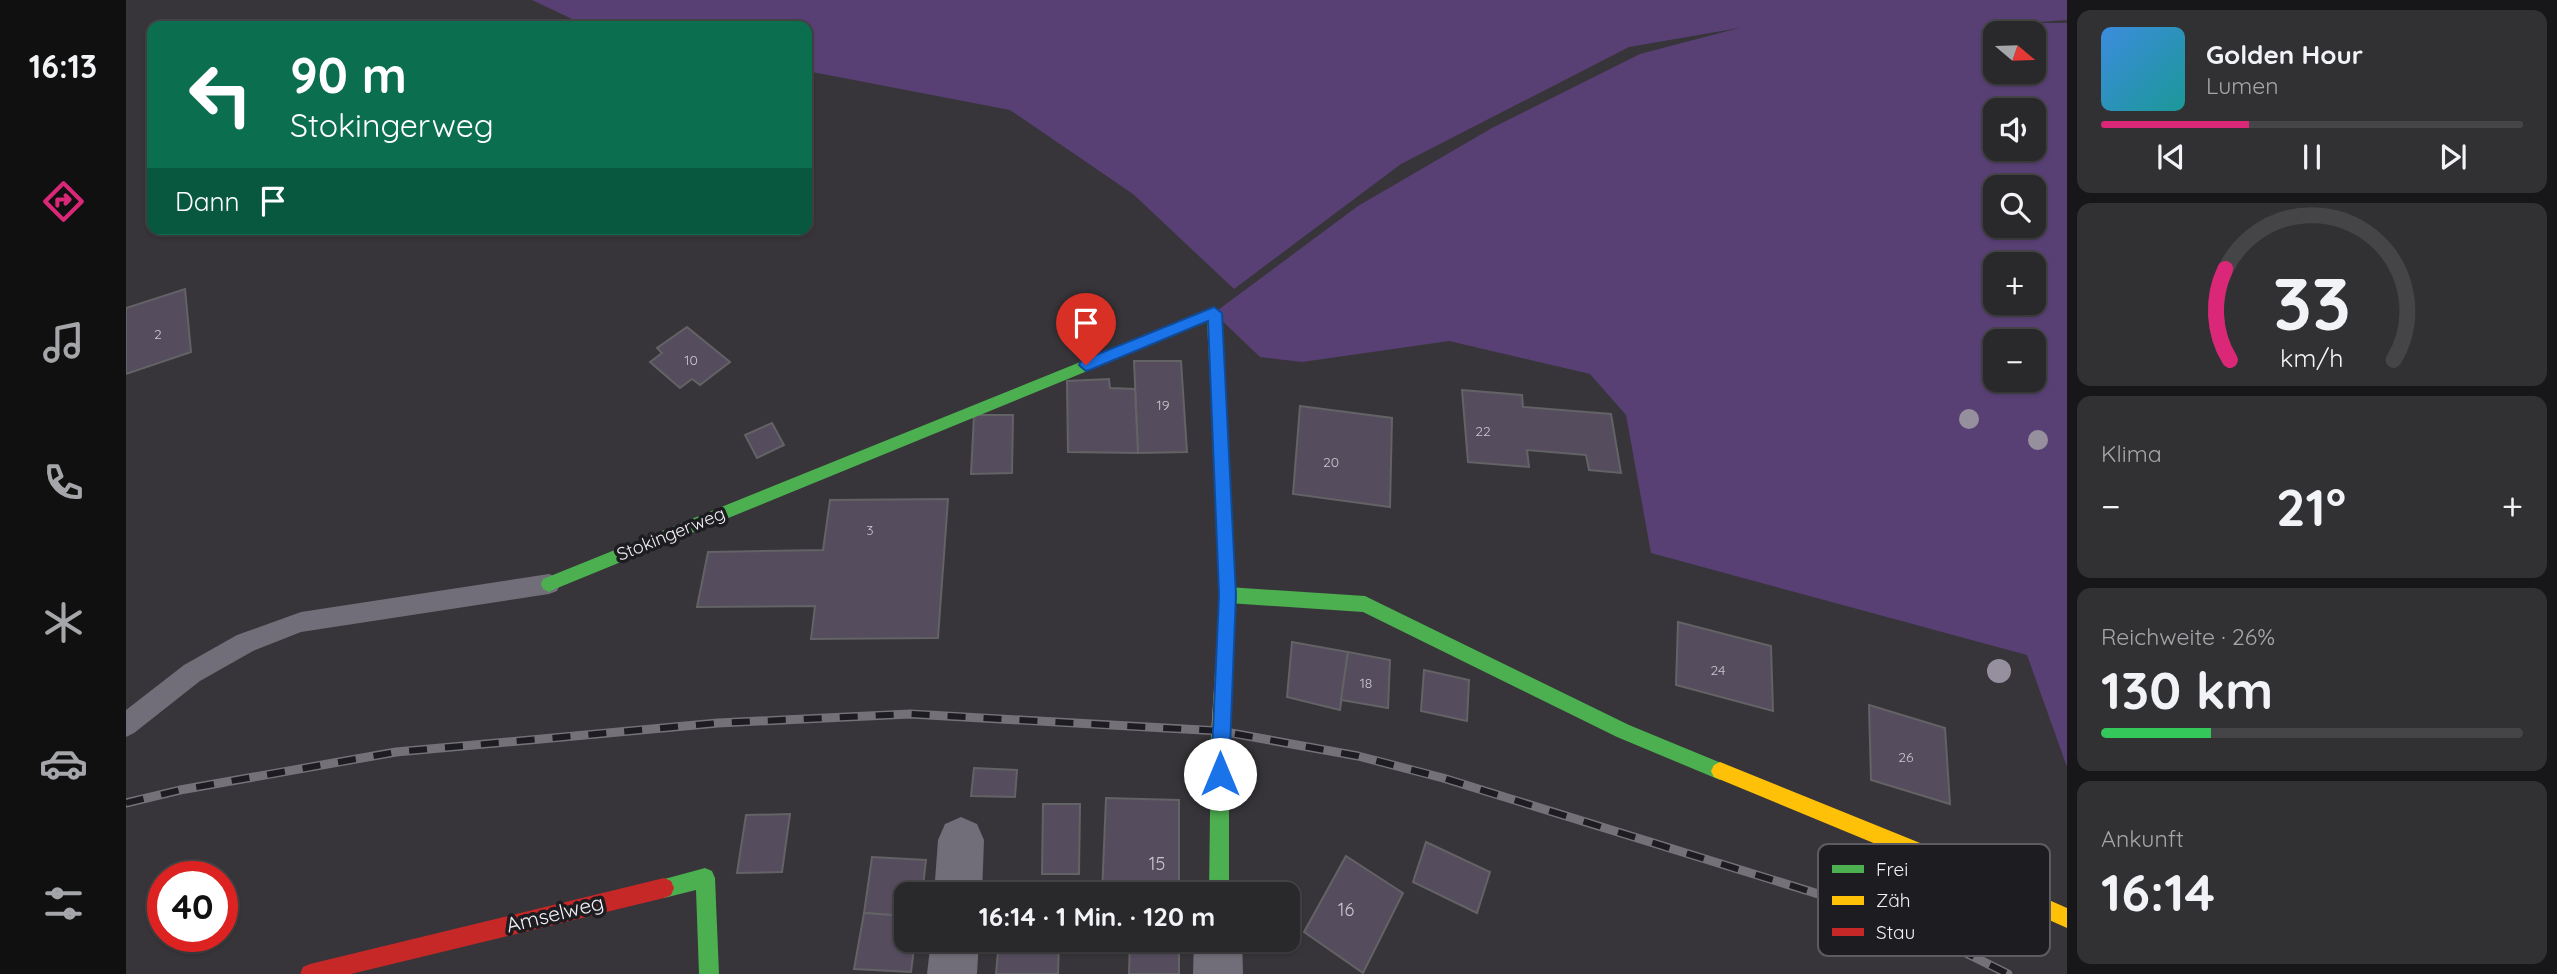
<!DOCTYPE html>
<html lang="de">
<meta charset="utf-8">
<style>
body{margin:0;font-family:Quicksand,sans-serif;background:#313033;color:#f1f3f6;height:100vh;display:flex;flex-direction:column;font-size:26px;white-space:nowrap}
*{box-sizing:border-box;margin:0}
p{font-size:23px;color:#a5a6a9}
.icon{flex:none;width:38px;height:38px;fill:none;stroke:currentColor;stroke-width:2;stroke-linecap:round;stroke-linejoin:round}
.map{position:relative;flex:1;overflow:hidden}
.details{display:flex;flex-direction:column;gap:10px;padding:10px;background:#171618;width:490px}
.details>*{flex:none}
.guide{position:absolute;left:21px;top:21px;width:665px;height:214px;border-radius:14px;box-shadow:0 2px 5px #0004,0 0 0 2px #454447;background:#0b6e4f;color:#fff;overflow:hidden}
.needle{width:46px;rotate:109deg}
.fabs{position:absolute;left:1857px;top:21px;display:grid;gap:14px}
.fabs a{display:grid;place-items:center;width:63px;height:63px;border-radius:14px;background:#29282b;box-shadow:0 2px 5px #0004,0 0 0 2px #454447;font-size:35px}
.speed{position:absolute;left:21px;top:861px;display:flex;gap:14px;font-size:35px;font-weight:700;text-align:center}
.speed>*{display:grid;place-content:center;width:91px;height:91px;border-radius:50%;background:#29282b;box-shadow:0 2px 5px #0004,0 0 0 2px #454447;line-height:1}
.speed .limit{border:10px solid #d22;background:#fff;color:#111}
.pin{position:absolute;display:grid;place-items:center;width:60px;height:60px;color:#fff;margin:-72px -30px;border-radius:50% 50% 50% 0;rotate:-45deg;box-shadow:0 0 7px #0007}
.pin .icon{rotate:45deg}
.me{position:absolute;width:77px;margin:-38px;rotate:0deg;stroke-linejoin:round;filter:drop-shadow(0 0 5px #0008)}
.turn{display:flex;align-items:center;gap:24px;height:147px;padding:0 28px;font-size:32px}
.turn .icon{width:91px;height:91px;stroke-width:2.5}
.turn b{display:block;font-size:49px;line-height:60px}
.then{display:flex;align-items:center;height:66px;padding:0 28px;background:#0003;gap:14px;font-size:26px}
.big{font-size:52px;font-weight:700;line-height:1.1}
.details .tile{flex:1;display:flex;flex-direction:column;justify-content:center;gap:10px;min-width:0;padding:0 24px;border-radius:14px;background:#313033}
.details .dial{align-items:center;gap:0}
.dial svg{height:182px;overflow:visible;fill:none;stroke:#454447;stroke-width:7;stroke-linecap:round;text-anchor:middle}
.dial text{fill:#f1f3f6;stroke:none}
.song{display:flex;align-items:center;gap:21px}
.cover{width:84px;height:84px;border-radius:10px;background:linear-gradient(135deg,hsl(210 70% 55%),hsl(180 70% 35%))}
.played{height:7px;border-radius:4px;background:linear-gradient(90deg,#db2777 35%,#454447 35%)}
.keys{display:flex;justify-content:space-around;direction:ltr}
.heat{display:flex;justify-content:space-between;align-items:center;font-size:38px;direction:ltr}
.charge{height:10px;border-radius:5px;background:linear-gradient(90deg,#34c759 26%,#454447 0)}
.trip{position:absolute;left:768px;top:882px;width:406px;height:70px;border-radius:14px;background:#29282b;box-shadow:0 2px 5px #0004,0 0 0 2px #454447;font-weight:700;line-height:70px;text-align:center}
main{display:flex;flex:1;min-height:0}
.dock{display:flex;flex-direction:column;width:126px;justify-content:space-around;align-items:center;background:#101011;color:#a5a6a9}
.dock .icon{width:49px;height:49px}
.dock .selected{color:#db2777}
.dock b{font-size:32px;color:#f1f3f6}
.map>svg:first-child{display:block}
.green{fill:#584074;fill-rule:evenodd}
.building{fill:#554d5e;stroke:#636265;stroke-width:2}
.lines{fill:none;stroke-linecap:round;stroke-linejoin:round}
.lane{fill:#726e79;fill-rule:evenodd}
.street{fill:#726e79;fill-rule:evenodd}
.fast{fill:#4caf50;fill-rule:evenodd}
.slow{fill:#ffc107;fill-rule:evenodd}
.jam{fill:#c62828;fill-rule:evenodd}
.rail-casing{stroke:#747178;stroke-width:9}
.rail{stroke:#1d1c20;stroke-width:6;stroke-dasharray:18;stroke-linecap:butt}
.tree{fill:#96909e}
.route{fill:#1a73e8;stroke:#114b97;stroke-width:2}
.labels{text-anchor:middle;stroke-width:7;stroke-linejoin:round;paint-order:stroke}
.number-label{font-size:14px;fill:#cac6ce}
.street-label{font-size:18px;fill:#f1eff4;stroke:#1d1c20}
.near-number-label{font-size:18px;fill:#cac6ce}
.near-street-label{font-size:21px;fill:#f1eff4;stroke:#1d1c20}
.key{fill:#1d1c20;stroke:#5d5b60;stroke-width:2}
.key-label{font-size:19px;fill:#f1eff4}
</style>
<main>
<nav class="dock">
<b>16:13</b>
<svg class="icon selected" aria-label="directions" viewBox="0 0 24 24"><path d="M12 3l9 9-9 9-9-9zM9 14v-3h6M13 9l2 2-2 2"/></svg>
<svg class="icon" aria-label="music" viewBox="0 0 24 24"><path d="M9 18V5l10-2v13"/><circle cx="6" cy="18" r="3"/><circle cx="16" cy="16" r="3"/></svg>
<svg class="icon" aria-label="phone" viewBox="0 0 24 24"><path d="M5 4h4l2 5-3 2q2 4 5 5l2-3 5 2v4C11 20 4 13 5 4z"/></svg>
<svg class="icon" aria-label="climate" viewBox="0 0 24 24"><path d="M12 3v18M4 7l16 10M4 17L20 7"/></svg>
<svg class="icon" aria-label="car" viewBox="0 0 24 24"><path d="M5 17H2v-5l4-1 3-4h7l3 4 3 1v5h-3M9 17h6M6 11h13"/><circle cx="7" cy="17" r="2"/><circle cx="17" cy="17" r="2"/></svg>
<svg class="icon" aria-label="filters" viewBox="0 0 24 24"><path d="M4 7h16M4 17h16"/><circle cx="9" cy="7" r="2"/><circle cx="15" cy="17" r="2"/></svg>
</nav>
<div class="map">
<svg width="1941" height="974" viewBox="0 0 1941 974">
<rect width="100%" height="100%" fill="#373539"/>
<path class="green" d="M406,0H1941V20L1898,23H1941V767L1901,655L1525,553L1500,415L1464,374L1323,341L1176,362L1134,357L1088,313L1232,206L1366,128L1514,54L1613,28L1503,47L1275,164L1108,289L1007,194L884,110L681,71V26H461ZM1869,33H1908V72H1869ZM1869,110H1908V149H1869ZM1869,187H1908V226H1869ZM1869,264H1908V303H1869ZM1869,341H1908V380H1869Z"/>
<g class="building">
<polygon points="59,289 65,352 0,374 0,308"/>
<polygon points="561,327 604,362 574,385 566,379 554,388 524,362 536,353 531,348"/>
<polygon points="1008,361 1055,361 1061,452 1012,453"/>
<polygon points="983,379 984,388 1009,389 1012,453 942,452 941,381"/>
<polygon points="1336,390 1396,395 1397,407 1485,414 1495,473 1463,470 1460,455 1401,450 1403,467 1342,462"/>
<polygon points="1174,406 1266,418 1264,507 1167,494"/>
<polygon points="848,415 887,415 886,473 845,474"/>
<polygon points="646,423 658,445 631,458 619,435"/>
<polygon points="822,499 812,638 685,639 689,606 571,607 582,552 697,550 704,500"/>
<polygon points="1552,622 1645,646 1647,711 1550,685"/>
<polygon points="1166,642 1222,652 1214,710 1161,697"/>
<polygon points="1222,652 1264,660 1262,708 1215,700"/>
<polygon points="1298,670 1343,680 1341,721 1295,711"/>
<polygon points="1743,705 1819,728 1824,804 1745,780"/>
<polygon points="848,768 891,770 889,797 845,796"/>
<polygon points="980,798 1053,800 1053,894 976,894"/>
<polygon points="917,804 954,804 953,874 916,874"/>
<polygon points="664,814 656,872 611,873 620,815"/>
<polygon points="1300,842 1364,872 1351,913 1287,882"/>
<polygon points="1220,856 1277,893 1237,973 1178,932"/>
<polygon points="746,857 800,860 796,894 780,894 780,916 738,913"/>
<polygon points="738,913 780,916 780,940 789,940 785,972 728,969"/>
<polygon points="873,940 933,940 932,974 870,974"/>
<polygon points="1004,940 1053,940 1053,974 1003,974"/>
</g>
<g class="lines">
<polygon class="lane" points="423,574 431,577 434,584 431,591 423,594 175,632 127,651 74,681 8,733 0,737 0,710 58,665 111,635 175,612"/>
<g class="street">
<polygon points="835,817 851,824 858,840 856,894 808,894 812,840 819,824"/>
<polygon points="805,940 853,940 851,974 801,974"/>
<polygon points="1068,940 1116,940 1117,974 1067,974"/>
</g>
<g class="fast">
<polygon points="1088,308 1095,313 1099,400 1097,404 1092,406 1085,400 1081,322 429,589 423,592 417,589 415,584 417,579"/>
<polygon points="1102,587 1239,596 1503,725 1600,765 1603,771 1600,777 1594,780 1491,737 1237,612 1102,603 1096,600 1094,595 1096,590"/>
<polygon points="1094,726 1100,729 1103,735 1103,894 1083,894 1085,735 1088,729"/>
<polygon points="579,868 586,871 589,878 593,974 573,974 570,890 538,898 531,895 528,888 531,881"/>
</g>
<g class="slow">
<polygon points="1092,394 1099,400 1110,595 1103,735 1100,741 1094,744 1088,741 1085,735 1094,595 1085,400"/>
<polygon points="1594,762 1804,847 1941,908 1941,928 1791,861 1588,777 1585,771 1588,765"/>
</g>
<polygon class="jam" points="538,878 545,881 548,888 545,895 538,898 225,974 174,974 177,967 184,964"/>
<g class="rail-casing">
<polyline id="rail" points="0,803 54,790 270,752 592,723 784,714 1094,731 1232,756 1317,778 1770,918 1882,974"/>
</g>
<use href="#rail" class="rail"/>
</g>
<g class="tree">
<circle cx="1843" cy="419" r="10"/>
<circle cx="1912" cy="440" r="10"/>
<circle cx="1873" cy="671" r="12"/>
</g>
<polygon class="route" points="1088,307 1096,313 1110,595 1103,774 1100,780 1094,783 1087,780 1085,774 1093,595 1082,321 966,369 960,371 953,365 955,361"/>
<g class="labels">
<g class="number-label">
<text x="32" y="339">2</text>
<text x="565" y="365">10</text>
<text x="1037" y="410">19</text>
<text x="1357" y="436">22</text>
<text x="1205" y="467">20</text>
<text x="744" y="535">3</text>
<text x="1592" y="675">24</text>
<text x="1240" y="688">18</text>
<text x="1780" y="762">26</text>
</g>
<g class="street-label">
<text transform="translate(545 534) rotate(-22)" y="6">Stokingerweg</text>
</g>
<g class="near-number-label">
<text x="1031" y="870">15</text>
<text x="1220" y="916">16</text>
</g>
<g class="near-street-label">
<text transform="translate(429 914) rotate(-14)" y="7">Amselweg</text>
</g>
</g>
<rect x="1692" y="844" width="232" height="112" rx="10" class="key"/>
<rect x="1706" y="865" width="32" height="8" fill="#4caf50"/>
<rect x="1706" y="896" width="32" height="9" fill="#ffc107"/>
<rect x="1706" y="928" width="32" height="8" fill="#c62828"/>
<g class="key-label">
<text x="1750" y="876">Frei</text>
<text x="1750" y="907">Zäh</text>
<text x="1750" y="939">Stau</text>
</g>
</svg>
<div class="fabs">
<a><svg class="needle" viewBox="-14 -14 28 28"><path d="M0-13l5 13h-10z" fill="#e53935"/><path d="M0 13l5-13h-10z" fill="#a5a6a9"/></svg></a>
<a><svg class="icon" aria-label="sound" viewBox="0 0 24 24"><path d="M4 9h4l5-4v14l-5-4H4zM17 9q2 3 0 6"/></svg></a>
<a><svg class="icon" aria-label="search" viewBox="0 0 24 24"><circle cx="10" cy="10" r="6"/><path d="M15 15l6 6"/></svg></a>
<a>+</a>
<a>−</a>
</div>
<div class="speed"><div class="limit">40</div></div>
<div class="pin" style="left:960px;top:365px;background:#d93025"><svg class="icon" aria-label="arrive" viewBox="0 0 24 24"><path d="M6 21V4h12l-3 4 3 4H6"/></svg></div>
<svg class="me" style="left:1094px;top:774px" viewBox="-20 -20 40 40"><circle r="19" fill="#fff"/><path d="M0-13L10 11 0 6-10 11z" fill="#1a73e8"/></svg>
<div class="trip">16:14 · 1 Min. · 120 m</div>
<div class="guide">
<div class="turn"><svg class="icon" aria-label="left" viewBox="0 0 24 24"><path d="M17 20v-9H6M10 6l-5 5 5 5"/></svg><div><b>90 m</b>Stokingerweg</div></div>
<div class="then">Dann<svg class="icon" aria-label="arrive" viewBox="0 0 24 24"><path d="M6 21V4h12l-3 4 3 4H6"/></svg></div>
</div>
</div>
<section class="details">
<div class="tile">
<div class="song"><i class="cover"></i><div><b>Golden Hour</b><p>Lumen</p></div></div>
<div class="played"></div>
<div class="keys"><svg class="icon" aria-label="previous" viewBox="0 0 24 24"><path d="M18 5L8 12l10 7zM5 5v14"/></svg><svg class="icon" aria-label="pause" viewBox="0 0 24 24"><path d="M8 5v14M16 5v14"/></svg><svg class="icon" aria-label="next" viewBox="0 0 24 24"><path d="M6 5l10 7-10 7zM19 5v14"/></svg></div>
</div>
<div class="tile dial"><svg viewBox="0 0 100 80">
<path d="M14 69A42 42 0 1 1 86 69"/>
<path d="M14 69A42 42 0 0 1 12 29" stroke="#db2777"/>
<text x="50" y="56" font-size="32" font-weight="700">33</text>
<text x="50" y="72" font-size="11">km/h</text>
</svg></div>
<div class="tile"><p>Klima</p>
<div class="heat"><a>−</a><b class="big">21°</b><a>+</a></div>
</div>
<div class="tile"><p>Reichweite · 26%</p><b class="big">130 km</b><div class="charge"></div></div>
<div class="tile"><p>Ankunft</p><b class="big">16:14</b></div>
</section>
</main>
